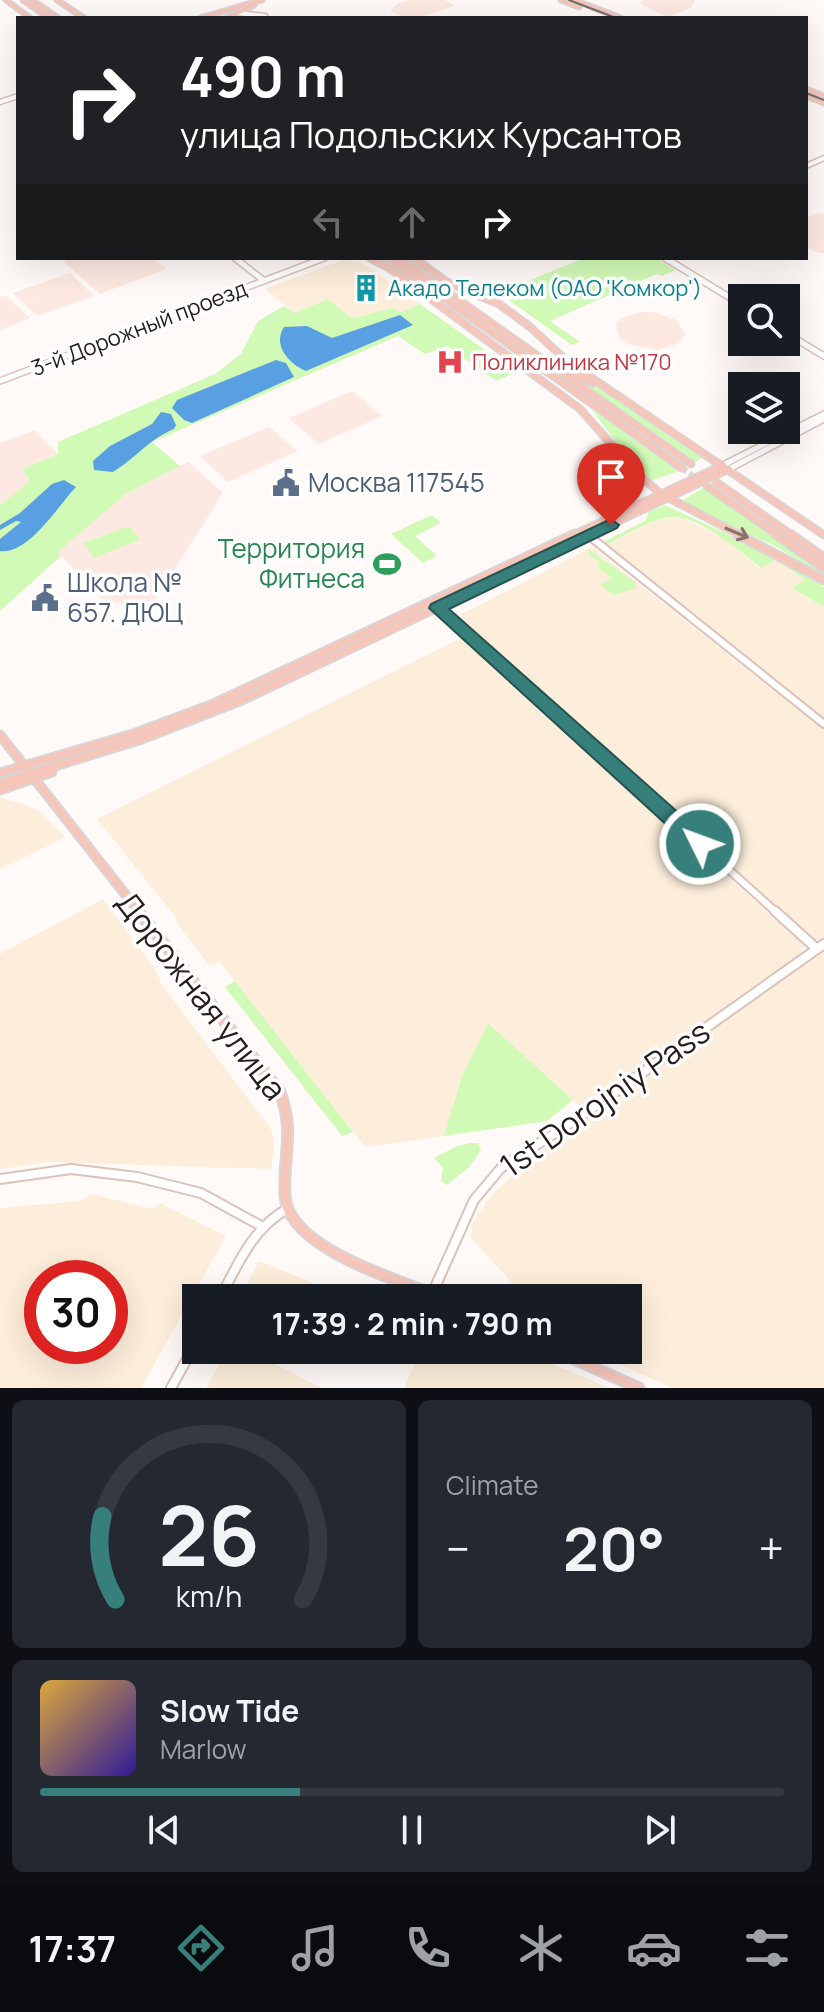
<!DOCTYPE html>
<meta charset="utf-8">
<style>
body{margin:0;font-family:Manrope,sans-serif;background:#242831;color:#f1f3f6;height:100vh;display:flex;flex-direction:column;font-size:30px;white-space:nowrap}
*{box-sizing:border-box;margin:0}
p{font-size:26px;color:#9ea1a6}
.icon{flex:none;width:44px;height:44px;fill:none;stroke:currentColor;stroke-width:2;stroke-linecap:round;stroke-linejoin:round}
.map{position:relative;height:1388px;overflow:hidden}
.drawer{display:flex;flex-direction:column;gap:12px;padding:12px;background:#0d0f14;flex:1}
.drawer>*{flex:none}
.guide{position:absolute;left:16px;top:16px;width:792px;height:244px;border-radius:0px;box-shadow:0 8px 32px #0002;background:#202124;color:#fff;overflow:hidden}
.tools{position:absolute;left:728px;top:284px;display:grid;gap:16px}
.tools a{display:grid;place-items:center;width:72px;height:72px;border-radius:0px;background:#171b24;box-shadow:0 8px 32px #0002;font-size:40px}
.speed{position:absolute;left:24px;top:1260px;display:flex;gap:16px;font-size:40px;font-weight:700;text-align:center}
.speed>*{display:grid;place-content:center;width:104px;height:104px;border-radius:50%;background:#171b24;box-shadow:0 8px 32px #0002;line-height:1}
.speed .limit{border:12px solid #d22;background:#fff;color:#111}
.pin{position:absolute;display:grid;place-items:center;width:68px;height:68px;color:#fff;margin:-82px -34px;border-radius:50% 50% 50% 0;rotate:-45deg;box-shadow:0 0 8px #0007}
.pin .icon{rotate:45deg}
.me{position:absolute;width:88px;margin:-44px;rotate:312deg;stroke-linejoin:round;filter:drop-shadow(0 0 6px #0008)}
.turn{display:flex;align-items:center;gap:28px;height:168px;padding:0 32px;font-size:36px}
.turn .icon{width:104px;height:104px;stroke-width:2.5}
.turn b{display:block;font-size:56px;line-height:68px}
.lanes{display:flex;align-items:center;height:76px;padding:0 32px;background:#0003;justify-content:center;gap:40px;direction:ltr}
.lanes .off{opacity:.35}
.big{font-size:60px;font-weight:700;line-height:1.1}
.drawer .tile{flex:1;display:flex;flex-direction:column;justify-content:center;gap:12px;min-width:0;padding:0 28px;border-radius:12px;background:#242831}
.drawer .dial{align-items:center;gap:0}
.dial svg{height:208px;overflow:visible;fill:none;stroke:#363941;stroke-width:7;stroke-linecap:round;text-anchor:middle}
.dial text{fill:#f1f3f6;stroke:none}
.song{display:flex;align-items:center;gap:24px}
.cover{width:96px;height:96px;border-radius:12px;background:linear-gradient(135deg,hsl(40 70% 55%),hsl(250 70% 35%))}
.played{height:8px;border-radius:4px;background:linear-gradient(90deg,#377f7b 35%,#363941 35%)}
.keys{display:flex;justify-content:space-around;direction:ltr}
.heat{display:flex;justify-content:space-between;align-items:center;font-size:44px;direction:ltr}
.drawer .tiles{flex:1;display:grid;gap:12px;grid-template-columns:1fr 1fr}
.tile:last-child{grid-column:span 2}
.trip{position:absolute;left:182px;top:1284px;width:460px;height:80px;border-radius:0px;background:#171b24;box-shadow:0 8px 32px #0002;font-weight:700;line-height:80px;text-align:center}
.tabs{display:flex;height:128px;justify-content:space-around;align-items:center;background:#090b0e;color:#9ea1a6}
.tabs .icon{width:56px;height:56px}
.tabs .selected{color:#377f7b}
.tabs b{font-size:36px;color:#f1f3f6}
.map>svg:first-child{display:block}
.commercial{fill:#fdeedb;fill-rule:evenodd}
.built{fill:#fee9e2}
.green{fill:#d1fab7}
.water{fill:#59a0e2}
.lines{fill:none;stroke-linecap:round;stroke-linejoin:round}
.major-tunnel{stroke:#ded8d6;stroke-width:6;stroke-dasharray:6 3;stroke-linecap:butt}
.minor-far3-casing{stroke:#dcc2b9;stroke-width:7}
.minor-far2-casing{stroke:#dcc2b9;stroke-width:8}
.minor-far1-casing{stroke:#dcc2b9;stroke-width:10}
.minor-casing{stroke:#dcc2b9;stroke-width:12}
.major-far3-casing{stroke:#d8d6d6;stroke-width:7}
.major-far2-casing{stroke:#d8d6d6;stroke-width:9}
.major-far1-casing{stroke:#d8d6d6;stroke-width:11}
.major-casing{stroke:#d8d6d6;stroke-width:13}
.minor-far3{stroke:#fff;stroke-width:4}
.minor-far2{stroke:#fff;stroke-width:5}
.minor-far1{stroke:#fff;stroke-width:6}
.minor{stroke:#fff;stroke-width:8}
.major-far3{stroke:#f6c6bb;stroke-width:4}
.major-far2{stroke:#f6c6bb;stroke-width:6}
.major-far1{stroke:#f6c6bb;stroke-width:7}
.major{stroke:#f6c6bb;stroke-width:9}
.tram{stroke:#746c6a;stroke-width:2}
.oneway{stroke:#8e726a}
.route{fill:#377f7b;stroke:#245350;stroke-width:2}
.labels{text-anchor:middle;stroke-width:7;stroke-linejoin:round;paint-order:stroke}
.far-culture-label{font-size:22px;fill:#0d838f;stroke:#fff;text-anchor:start}
.far-street-label{font-size:22px;fill:#261d1a;stroke:#fff}
.far-health-label{font-size:22px;fill:#be3a42;stroke:#fff;text-anchor:start}
.service-label{font-size:26px;fill:#4e5e75;stroke:#fff;text-anchor:start}
.leisure-label{font-size:26px;fill:#27864d;stroke:#fff;text-anchor:end}
.near-street-label{font-size:32px;fill:#261d1a;stroke:#fff}
</style>
<div class="map">
<svg width="824" height="1388" viewBox="0 0 824 1388">
<rect width="100%" height="100%" fill="#fff9f7"/>
<g class="commercial">
<polygon points="343,260 361,262 420,304 401,312 393,308 352,318 328,299 294,313 265,289"/>
<polygon points="681,517 723,538 760,568 776,559 805,580 793,589 824,607 824,719 603,547 659,519"/>
<polygon points="592,547 806,716 809,714 824,726 824,939 814,940 456,617"/>
<polygon points="461,638 803,944 802,953 684,1041 584,1110 508,1041 462,1076 444,1136 365,1147 220,962 210,966 176,922 178,920 97,819"/>
<polygon points="0,797 37,809 65,837 0,869"/>
<polygon points="103,899 155,969 162,985 271,1129 274,1143 271,1169 49,1162 0,1169 0,954"/>
<polygon points="824,949 824,1388 672,1388 589,1350 628,1350 628,1298 526,1298 471,1238 473,1223 489,1198 528,1160"/>
<path d="M92,1194L152,1209L160,1203L226,1236L141,1388H0V1208L80,1201ZM42,1278H110V1346H42Z"/>
<polygon points="259,1261 313,1283 307,1298 240,1298"/>
<polygon points="227,1350 282,1350 275,1364 322,1388 206,1388"/>
<polygon points="421,1350 519,1350 609,1388 404,1388"/>
</g>
<g class="built">
<polygon points="410,0 445,0 455,6 416,18 404,18 390,11 397,4"/>
<polygon points="644,0 695,0 691,8 667,17 639,3"/>
<polygon points="819,213 824,214 824,253 820,253 806,248 806,218"/>
<polygon points="74,258 152,258 166,269 100,294 63,261"/>
<polygon points="70,273 94,296 37,316 13,293"/>
<polygon points="0,296 7,297 30,318 0,330"/>
<polygon points="642,312 654,312 676,320 685,333 682,340 675,345 657,350 628,344 619,338 616,324 621,318"/>
<polygon points="352,391 382,416 319,444 289,418"/>
<polygon points="269,427 297,451 228,482 200,456"/>
<polygon points="34,430 58,454 22,469 31,481 0,505 0,443"/>
<polygon points="188,462 223,493 149,609 102,600 58,552 126,494"/>
</g>
<g class="green">
<polygon points="584,258 656,258 676,270 662,276 657,274 550,321 580,342 572,345 499,293"/>
<polygon points="328,299 352,318 393,308 401,312 420,304 516,372 496,381 447,346 425,354 398,336 152,442 180,466 126,494 58,552 61,556 0,611 0,505 30,481 22,469 58,454 58,442 215,374 241,354 258,321 284,306 294,313"/>
<polygon points="580,381 601,388 703,457 696,462"/>
<polygon points="592,410 604,418 679,471 650,481 635,467"/>
<polygon points="704,487 703,490 707,489 824,571 824,577 775,546 679,503"/>
<path d="M665,505L788,562L824,587V607L792,588L805,580L776,559L761,568C741,552 696,514 671,517C648,520 623,537 603,547L599,544L645,521L649,512Z"/>
<polygon points="432,515 441,523 415,536 437,556 423,563 391,534"/>
<polygon points="129,526 140,540 94,558 83,543"/>
<polygon points="589,550 635,582 637,588 614,595 600,585 612,578 597,567 600,562 588,554"/>
<polygon points="235,981 353,1132 342,1136 225,987"/>
<polygon points="488,1023 573,1100 547,1121 444,1136 462,1076"/>
<polygon points="471,1143 478,1143 481,1150 469,1167 447,1185 441,1181 443,1168 434,1158 457,1146"/>
</g>
<g class="water">
<path d="M400,315L413,325L306,371C289,364 272,345 284,327L307,326L332,338Z"/>
<polygon points="276,360 286,363 294,377 192,423 184,420 172,408 177,400"/>
<path d="M161,412L171,414L176,425L174,429C149,439 136,458 113,472L94,470L93,461L110,446L152,424Z"/>
<path d="M64,480L76,487C60,503 29,555 0,551V539L21,522L16,521L0,530V525L20,513L52,484Z"/>
</g>
<g class="lines">
<polyline class="major-tunnel" points="682,468 700,481"/>
<g class="minor-far3-casing">
<g id="minor-far3">
<polyline points="237,13 265,16"/>
<polyline points="0,102 18,96"/>
<polyline points="806,166 824,158"/>
</g>
</g>
<g class="minor-far2-casing">
<g id="minor-far2">
<polyline points="235,258 263,280"/>
<polyline points="665,258 742,305"/>
<polyline points="786,333 824,356"/>
<polyline points="0,381 324,258"/>
<polyline points="723,465 824,414"/>
<polyline points="729,469 824,419"/>
</g>
</g>
<g class="minor-far1-casing">
<g id="minor-far1">
<polyline points="588,535 824,724"/>
<polyline points="434,605 777,913"/>
</g>
</g>
<g class="minor-casing">
<g id="minor">
<polyline points="775,911 817,949"/>
<polyline points="0,1179 71,1169 137,1177 201,1193 261,1226"/>
<polyline points="432,1294 474,1200 501,1168 580,1117 824,944"/>
<path d="M220,1298C238,1264 252,1229 287,1209"/>
<polyline points="171,1388 196,1343"/>
</g>
</g>
<g class="major-far3-casing">
<g id="major-far3">
<polyline points="6,0 30,18"/>
<polyline points="23,0 49,18"/>
<polyline points="32,0 58,18"/>
<polyline points="57,0 84,18"/>
<polyline points="561,0 579,7"/>
<polyline points="574,0 621,18"/>
<polyline points="200,18 262,0"/>
<polyline points="226,18 254,5"/>
<polyline points="806,89 824,96"/>
<polyline points="806,96 824,103"/>
</g>
</g>
<g class="major-far2-casing">
<g id="major-far2">
<polyline points="370,258 389,268 580,409 639,475 661,494 742,536"/>
<polyline points="388,258 682,468"/>
<polyline points="399,258 691,464"/>
<polyline points="414,258 447,282 499,304 529,326 568,362 824,535"/>
<polyline points="568,373 593,383"/>
<polyline points="716,482 793,536"/>
<polyline points="707,486 779,536"/>
<polyline points="571,536 723,465"/>
<polyline points="587,536 729,469"/>
</g>
</g>
<g class="major-far1-casing">
<g id="major-far1">
<polyline points="737,534 824,580"/>
<polyline points="776,534 824,568"/>
<polyline points="790,534 824,558"/>
<polyline points="0,735 140,913"/>
<polyline points="0,773 136,733 211,705 575,534"/>
<polyline points="0,783 139,740 242,700 591,534"/>
<polyline points="0,790 52,772"/>
</g>
</g>
<g class="major-casing">
<g id="major">
<path d="M138,911L280,1092C295,1132 283,1156 285,1195C287,1249 400,1280 442,1298"/>
<polyline points="554,1350 639,1388"/>
</g>
</g>
<use href="#minor-far3" class="minor-far3"/>
<use href="#minor-far2" class="minor-far2"/>
<use href="#minor-far1" class="minor-far1"/>
<use href="#minor" class="minor"/>
<use href="#major-far3" class="major-far3"/>
<use href="#major-far2" class="major-far2"/>
<use href="#major-far1" class="major-far1"/>
<use href="#major" class="major"/>
<g class="tram">
<polyline points="569,0 616,18"/>
<polyline points="806,93 824,100"/>
</g>
</g>
<defs><path id="oneway-shaft" d="M-6 0H5M1.5-3L5.5 0L1.5 3" fill="none" stroke-width="1.6" stroke-linecap="round" stroke-linejoin="round" transform="scale(2)"/></defs>
<use class="oneway" href="#oneway-shaft" transform="translate(737 533) rotate(23)"/>
<polygon class="route" points="611,519 619,525 617,528 449,609 707,838 710,844 707,849 693,849 429,608 431,604"/>
<defs>
<g id="building-bare" transform="scale(2.16)"><path d="M-4-6H4V6H1V3H-1V6H-4ZM-2.5-4.3h1.7v1.8h-1.7ZM.8-4.3h1.7v1.8H.8ZM-2.5-1h1.7V.8h-1.7ZM.8-1h1.7V.8H.8Z" fill="#0f9aa8" stroke="#fff" stroke-width="2.5" paint-order="stroke"/></g>
<g id="hospital-bare" transform="scale(2.16)"><path d="M-5-5h3v3.5h4V-5h3V5h-3V1.5h-4V5h-3Z" fill="#e0444e" stroke="#fff" stroke-width="2.5" paint-order="stroke"/></g>
<g id="civic-bare" transform="scale(2.16)"><path d="M-.6-6.5H3V-4.5H.6V-3L4-1V1h2V6H-6V1h2V-1L-.6-3ZM-1.2 2.5V6h2.4V2.5Z" fill="#5c6f8a" stroke="#fff" stroke-width="2.5" paint-order="stroke"/></g>
<g id="stadium-bare" transform="scale(2.16)"><path d="M0-5a6.5 5 0 1 0 0 10a6.5 5 0 1 0 0-10ZM-3.5-1.8h7v3.6h-7Z" fill="#2e9e5b" stroke="#fff" stroke-width="2.5" paint-order="stroke"/></g>
</defs>
<g fill-rule="evenodd">
<use href="#building-bare" x="366" y="288"/>
<use href="#hospital-bare" x="450" y="362"/>
<use href="#civic-bare" x="286" y="483"/>
<use href="#stadium-bare" x="387" y="564"/>
<use href="#civic-bare" x="45" y="598"/>
</g>
<g class="labels">
<g class="far-culture-label">
<text x="388" y="296">Акадо Телеком (ОАО 'Комкор')</text>
</g>
<g class="far-street-label">
<text transform="translate(139 328) rotate(-21)" y="8">3-й Дорожный проезд</text>
</g>
<g class="far-health-label">
<text x="472" y="370">Поликлиника №170</text>
</g>
<g class="service-label">
<text x="308" y="492">Москва 117545</text>
<text x="67" y="592">Школа №<tspan x="67" dy="30">657. ДЮЦ</tspan></text>
</g>
<g class="leisure-label">
<text x="365" y="558">Территория<tspan x="365" dy="30">Фитнеса</tspan></text>
</g>
<g class="near-street-label">
<text transform="translate(201 996) rotate(52)" y="11">Дорожная улица</text>
<text transform="translate(605 1099) rotate(-35)" y="11">1st Dorojniy Pass</text>
</g>
</g>
</svg>
<div class="tools">
<a><svg class="icon" aria-label="search" viewBox="0 0 24 24"><circle cx="10" cy="10" r="6"/><path d="M15 15l6 6"/></svg></a>
<a><svg class="icon" aria-label="layers" viewBox="0 0 24 24"><path d="M12 4l9 5-9 5-9-5zM3 14l9 5 9-5"/></svg></a>
</div>
<div class="speed"><div class="limit">30</div></div>
<div class="pin" style="left:611px;top:525px;background:#d93025"><svg class="icon" aria-label="arrive" viewBox="0 0 24 24"><path d="M6 21V4h12l-3 4 3 4H6"/></svg></div>
<svg class="me" style="left:700px;top:844px" viewBox="-20 -20 40 40"><circle r="17" fill="#377f7b" stroke="#fff" stroke-width="3"/><path d="M0-11L8 9 0 5-8 9z" fill="#fff"/></svg>
<div class="trip">17:39 · 2 min · 790 m</div>
<div class="guide">
<div class="turn"><svg class="icon" aria-label="right" viewBox="0 0 24 24"><path d="M7 20v-9h11M14 6l5 5-5 5"/></svg><div><b>490 m</b>улица Подольских Курсантов</div></div>
<div class="lanes"><svg class="icon off" aria-label="left" viewBox="0 0 24 24"><path d="M17 20v-9H6M10 6l-5 5 5 5"/></svg><svg class="icon off" aria-label="ahead" viewBox="0 0 24 24"><path d="M12 20V5M6 11l6-6 6 6"/></svg><svg class="icon" aria-label="right" viewBox="0 0 24 24"><path d="M7 20v-9h11M14 6l5 5-5 5"/></svg></div>
</div>
</div>
<section class="drawer">
<div class="tiles">
<div class="tile dial"><svg viewBox="0 0 100 80">
<path d="M14 69A42 42 0 1 1 86 69"/>
<path d="M14 69A42 42 0 0 1 9 37" stroke="#377f7b"/>
<text x="50" y="56" font-size="32" font-weight="700">26</text>
<text x="50" y="72" font-size="11">km/h</text>
</svg></div>
<div class="tile"><p>Climate</p>
<div class="heat"><a>−</a><b class="big">20°</b><a>+</a></div>
</div>
<div class="tile">
<div class="song"><i class="cover"></i><div><b>Slow Tide</b><p>Marlow</p></div></div>
<div class="played"></div>
<div class="keys"><svg class="icon" aria-label="previous" viewBox="0 0 24 24"><path d="M18 5L8 12l10 7zM5 5v14"/></svg><svg class="icon" aria-label="pause" viewBox="0 0 24 24"><path d="M8 5v14M16 5v14"/></svg><svg class="icon" aria-label="next" viewBox="0 0 24 24"><path d="M6 5l10 7-10 7zM19 5v14"/></svg></div>
</div>
</div>
</section>
<nav class="tabs">
<b>17:37</b>
<svg class="icon selected" aria-label="directions" viewBox="0 0 24 24"><path d="M12 3l9 9-9 9-9-9zM9 14v-3h6M13 9l2 2-2 2"/></svg>
<svg class="icon" aria-label="music" viewBox="0 0 24 24"><path d="M9 18V5l10-2v13"/><circle cx="6" cy="18" r="3"/><circle cx="16" cy="16" r="3"/></svg>
<svg class="icon" aria-label="phone" viewBox="0 0 24 24"><path d="M5 4h4l2 5-3 2q2 4 5 5l2-3 5 2v4C11 20 4 13 5 4z"/></svg>
<svg class="icon" aria-label="climate" viewBox="0 0 24 24"><path d="M12 3v18M4 7l16 10M4 17L20 7"/></svg>
<svg class="icon" aria-label="car" viewBox="0 0 24 24"><path d="M5 17H2v-5l4-1 3-4h7l3 4 3 1v5h-3M9 17h6M6 11h13"/><circle cx="7" cy="17" r="2"/><circle cx="17" cy="17" r="2"/></svg>
<svg class="icon" aria-label="filters" viewBox="0 0 24 24"><path d="M4 7h16M4 17h16"/><circle cx="9" cy="7" r="2"/><circle cx="15" cy="17" r="2"/></svg>
</nav>
